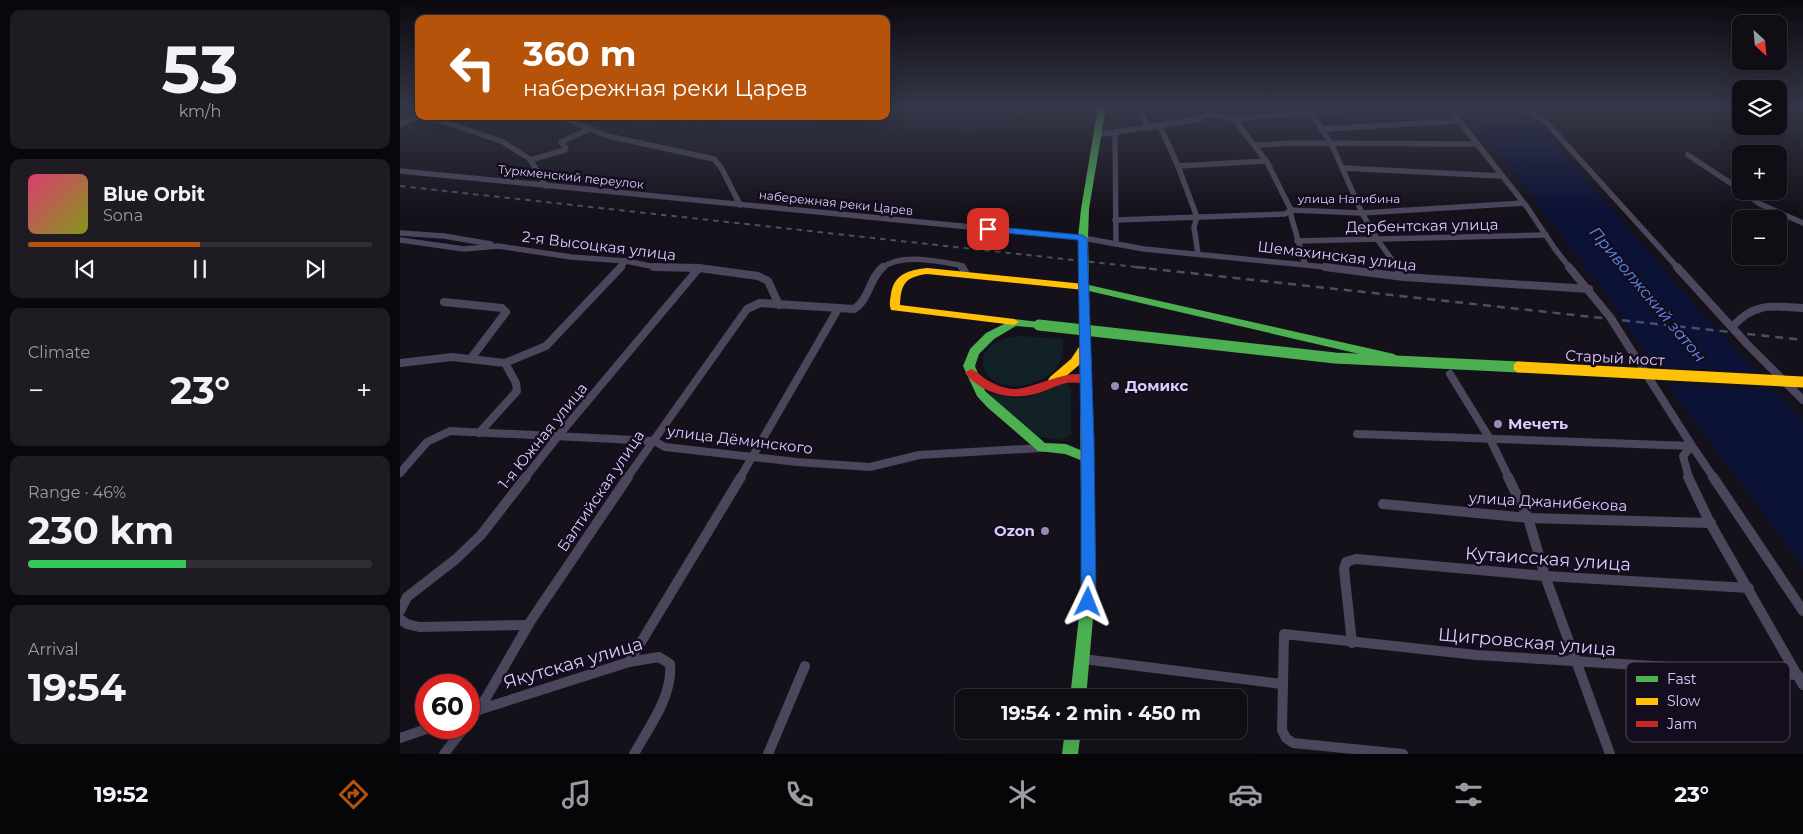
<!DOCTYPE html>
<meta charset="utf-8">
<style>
body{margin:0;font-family:Montserrat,sans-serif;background:#1e1b22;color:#f1f3f6;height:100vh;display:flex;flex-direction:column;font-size:19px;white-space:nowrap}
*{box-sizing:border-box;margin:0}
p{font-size:16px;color:#9c9ca0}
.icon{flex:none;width:28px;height:28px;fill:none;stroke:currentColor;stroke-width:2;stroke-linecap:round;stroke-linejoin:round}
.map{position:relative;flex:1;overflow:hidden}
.side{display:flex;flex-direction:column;gap:10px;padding:10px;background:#09070b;width:400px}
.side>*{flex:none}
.banner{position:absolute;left:15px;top:15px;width:475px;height:105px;border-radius:10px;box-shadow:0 5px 20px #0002,0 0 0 1px #302d34;background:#b45309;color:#fff;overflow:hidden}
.needle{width:32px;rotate:154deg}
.fabs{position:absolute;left:1332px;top:15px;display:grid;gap:10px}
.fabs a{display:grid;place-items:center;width:55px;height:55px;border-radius:10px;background:#100d14;box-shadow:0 5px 20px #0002,0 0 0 1px #302d34;font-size:25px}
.speed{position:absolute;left:15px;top:674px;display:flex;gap:10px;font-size:25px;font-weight:700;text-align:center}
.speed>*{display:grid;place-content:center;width:65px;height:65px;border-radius:50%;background:#100d14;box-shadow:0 5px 20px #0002,0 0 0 1px #302d34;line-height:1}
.speed .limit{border:8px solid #d22;background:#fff;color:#111}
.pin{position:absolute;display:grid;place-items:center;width:42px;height:42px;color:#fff;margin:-21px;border-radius:10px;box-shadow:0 2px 8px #0006}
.me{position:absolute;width:55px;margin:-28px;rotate:2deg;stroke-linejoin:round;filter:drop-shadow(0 0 4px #0008)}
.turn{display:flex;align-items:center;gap:18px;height:105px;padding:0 25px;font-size:22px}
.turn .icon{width:65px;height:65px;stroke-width:2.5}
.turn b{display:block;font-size:35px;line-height:42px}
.big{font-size:38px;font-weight:700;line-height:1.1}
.side .tile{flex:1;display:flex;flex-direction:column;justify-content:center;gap:8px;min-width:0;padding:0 18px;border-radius:10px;background:#1e1b22}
.side .dial{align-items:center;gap:0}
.dial b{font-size:65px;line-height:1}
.song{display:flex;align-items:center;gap:15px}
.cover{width:60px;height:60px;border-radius:8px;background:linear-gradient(135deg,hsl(340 70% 55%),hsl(70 70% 35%))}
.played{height:5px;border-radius:2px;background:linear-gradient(90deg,#b45309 50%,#302d34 50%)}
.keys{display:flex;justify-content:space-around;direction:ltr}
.heat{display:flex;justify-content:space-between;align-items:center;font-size:28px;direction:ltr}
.charge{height:8px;border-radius:4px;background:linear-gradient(90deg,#34c759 46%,#302d34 0)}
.trip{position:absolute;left:555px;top:689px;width:292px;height:50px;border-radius:10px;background:#100d14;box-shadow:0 5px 20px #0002,0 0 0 1px #302d34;font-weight:700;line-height:50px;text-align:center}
.dock{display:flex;height:80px;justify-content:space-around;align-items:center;background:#060508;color:#9c9ca0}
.dock .icon{width:35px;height:35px}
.dock .selected{color:#b45309}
.dock b{font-size:22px;color:#f1f3f6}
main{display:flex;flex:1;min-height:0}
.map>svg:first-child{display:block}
.green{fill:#112125}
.water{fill:#0c1136}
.pier{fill:#15111a}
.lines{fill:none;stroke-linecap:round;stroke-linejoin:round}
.street-far2{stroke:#4b465b;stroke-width:5.5}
.street-far1{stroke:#4b465b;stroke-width:8}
.street{stroke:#4b465b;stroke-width:10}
.fast{fill:#4caf50;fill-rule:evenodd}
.slow{fill:#ffc107;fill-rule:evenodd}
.jam{fill:#c62828;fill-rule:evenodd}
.rail-far1{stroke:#455165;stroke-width:2;stroke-dasharray:5.5 5;stroke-linecap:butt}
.rail{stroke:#455165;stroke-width:2.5;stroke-dasharray:8 6;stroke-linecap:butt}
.fast-bridge{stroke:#4caf50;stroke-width:11}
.slow-bridge{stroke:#ffc107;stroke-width:11}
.route{fill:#1a73e8;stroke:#114b97}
.poi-dot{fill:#978bae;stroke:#140d1e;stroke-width:2}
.labels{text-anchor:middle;stroke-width:5;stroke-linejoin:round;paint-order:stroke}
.far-street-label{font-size:12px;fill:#ddccfd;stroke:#140d1e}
.street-label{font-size:15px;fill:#ddccfd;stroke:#140d1e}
.poi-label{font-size:15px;font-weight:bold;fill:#ddccfd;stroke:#140d1e;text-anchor:start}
.water-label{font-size:16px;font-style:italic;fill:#5e8df9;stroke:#140d1e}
.near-street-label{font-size:18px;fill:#ddccfd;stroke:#140d1e}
.key{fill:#140d1e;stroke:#504661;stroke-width:1}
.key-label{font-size:14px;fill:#ddccfd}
</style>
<main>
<section class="side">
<div class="tile dial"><b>53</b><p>km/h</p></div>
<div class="tile">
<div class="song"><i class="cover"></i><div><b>Blue Orbit</b><p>Sona</p></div></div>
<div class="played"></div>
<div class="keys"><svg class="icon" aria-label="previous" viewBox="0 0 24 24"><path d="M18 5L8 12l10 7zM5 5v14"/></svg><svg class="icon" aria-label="pause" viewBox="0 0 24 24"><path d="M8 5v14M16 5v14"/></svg><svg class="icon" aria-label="next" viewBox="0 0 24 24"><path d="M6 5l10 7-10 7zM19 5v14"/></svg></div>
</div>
<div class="tile"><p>Climate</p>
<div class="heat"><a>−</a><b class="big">23°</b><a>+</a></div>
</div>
<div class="tile"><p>Range · 46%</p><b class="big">230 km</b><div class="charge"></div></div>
<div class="tile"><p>Arrival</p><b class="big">19:54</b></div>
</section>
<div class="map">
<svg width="1403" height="754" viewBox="0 0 1403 754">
<rect width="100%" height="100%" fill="#15111a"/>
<g class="green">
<polygon points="594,117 600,126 561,133 556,124"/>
<path d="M620,336L663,339C663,346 664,352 662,358C652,387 594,399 583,366C581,345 602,337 620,336Z"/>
<polygon points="665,383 671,387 671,435 660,440 638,437 589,395 592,393 616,398 629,397"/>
</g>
<g class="water">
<polygon points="1083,107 1108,107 1133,118 1310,323 1403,420 1403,566 1273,392 1225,324 1224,318 1068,113 1085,111"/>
<polygon points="209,116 465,116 386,128 266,120 238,123"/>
</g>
<polygon class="pier" points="1253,367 1360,372 1377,390 1265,384"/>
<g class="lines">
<g class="street-far2">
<polyline points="16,107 19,108"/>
<polyline points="739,107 748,128"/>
<polyline points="907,107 931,143 962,213 977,239 998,268"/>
<polyline points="1048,107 1127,207 1155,249 1170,268"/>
<polyline points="1120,107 1145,121 1278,268"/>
<polyline points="811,114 834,119 867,162 891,210 891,216 905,264"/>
<polyline points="33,116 41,121 101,141 130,159 146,186"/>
<polyline points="159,116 208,136 314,159 322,169 340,205"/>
<polyline points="834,119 963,107"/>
<polyline points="41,121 57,116"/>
<polyline points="0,124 19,116"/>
<polyline points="760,126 778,166 797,217 794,227 798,254"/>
<polyline points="923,129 1058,121"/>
<polyline points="715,132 716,244"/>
<polyline points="697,135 799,119 823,107"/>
<polyline points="856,145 893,143 1078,144"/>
<polyline points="1288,155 1341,190"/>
<polyline points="130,160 165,150 166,148 161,142 189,129"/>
<polyline points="778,166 866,161"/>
<polyline points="943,168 1102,176"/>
<polyline points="0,171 683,238 744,249 935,268"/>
<polyline points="1342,191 1360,204 1403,223"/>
<polyline points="715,220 885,214 891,210 962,213 1124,203"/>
<polyline points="0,233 44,236 91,244"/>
<polyline points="0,240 64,249 98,246 171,257 226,261 260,268"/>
<polyline points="897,241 1146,235"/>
<polyline points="220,268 226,261"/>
<path d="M482,268C501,253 537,261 559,265L563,268"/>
</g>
<g class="street-far1">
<polyline points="254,267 299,268 358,276 368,281 379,305"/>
<polyline points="562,267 566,274"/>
<polyline points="925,267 1004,277 1189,289"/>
<polyline points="997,267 1004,277"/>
<polyline points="1169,267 1210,317 1292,446 1283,456 1289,478"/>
<polyline points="1277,267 1347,344 1403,400"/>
<polyline points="44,302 102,308 106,312 72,357"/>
<path d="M1333,326C1355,302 1373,306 1403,308"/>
<polyline points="0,363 52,357 105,363"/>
<polyline points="1050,374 1090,439 1109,478"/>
<polyline points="79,433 117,391 116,383 105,363 146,346 221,267"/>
<polyline points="957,434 1292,446 1314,478"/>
<polyline points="0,473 27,442 50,431 254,441 265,447 397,462 470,467 519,455 642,448"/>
<polyline points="125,478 159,435 299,268"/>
<path d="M227,478L347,309L360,303L454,309C470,299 469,278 483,267"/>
<polyline points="340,478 438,309"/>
</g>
<g class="street">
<polyline points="1108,477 1128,518 1145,576 1210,754"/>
<polyline points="1288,477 1310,523 1403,685"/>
<polyline points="1313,477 1403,611"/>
<polyline points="983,504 1128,518 1311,523"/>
<polyline points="0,611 7,597 56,559 81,535 126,477"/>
<polyline points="0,619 7,624 19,627 128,625"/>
<polyline points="952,643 944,569 946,562 956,559 1145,576 1349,588"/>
<polyline points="683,659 882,684"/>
<polyline points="229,662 341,477"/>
<path d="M69,713L229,662L259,657L270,664C273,696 249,727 234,754"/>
<polyline points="69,722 86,698 130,622 228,477"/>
<polyline points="0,738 29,728"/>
<polyline points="44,754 64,728"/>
<polyline points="368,754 405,666"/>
<polyline points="1003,754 893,743 886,738 882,730 884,634 1076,655 1398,675"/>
</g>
<g class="fast">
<polygon points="698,107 706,107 689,209 688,238 689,285 994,354 999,358 998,361 994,362 689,291 692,380 690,383 682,383 680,380 678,238 681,209"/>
<polygon points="614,319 639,322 644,325 639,328 616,326 594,339 579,354 575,366 585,391 645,443 666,444 692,455 694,458 692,461 688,463 665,454 638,451 587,407 577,396 563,366 570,349 586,333"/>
<polygon points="687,600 692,602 694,607 686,698 670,698 680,607 682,602"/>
<polygon points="665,730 681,730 678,754 662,754"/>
</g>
<g class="slow">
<path d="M527,268L684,284L689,287L684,290L527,274C505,277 501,284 500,305L614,319L619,322L614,325L491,310C489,305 490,300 491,294C494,274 509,270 527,268Z"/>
<polygon points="685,343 690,347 679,365 658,383 650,383 648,380 650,377 671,359 681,344"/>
<polygon points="686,393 692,397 696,585 694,607 692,612 687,614 682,612 680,607 682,585 680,397"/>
</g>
<path class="jam" d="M571,369C576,371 579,374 584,378C593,384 602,388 613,389C634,390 678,362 692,380V397L686,401L682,400L680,397V383C667,381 659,385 647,390C627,398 606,399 587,390C579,386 570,380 565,373Z"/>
<polyline class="rail-far1" points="0,186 746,268"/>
<polyline class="rail" points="735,267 1403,340"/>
<polyline class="fast-bridge" points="639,325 935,358 1119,367"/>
<polyline class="slow-bridge" points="1119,367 1403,382"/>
</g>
<linearGradient id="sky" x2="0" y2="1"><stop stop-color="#0c090e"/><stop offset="0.5" stop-color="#353849"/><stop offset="1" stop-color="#353849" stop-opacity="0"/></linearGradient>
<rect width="1403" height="213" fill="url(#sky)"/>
<polygon class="route" points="588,226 682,235 687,238 694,440 696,602 693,607 688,609 683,607 681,602 681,440 678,240 584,231 584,227"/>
<g class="poi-dot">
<circle cx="715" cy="386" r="5"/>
<circle cx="1098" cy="424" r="5"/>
<circle cx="645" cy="531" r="5"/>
</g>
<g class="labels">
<g class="far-street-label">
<text transform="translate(171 177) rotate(6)" y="4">Туркменский переулок</text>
<text x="949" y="203">улица Нагибина</text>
<text transform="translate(436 203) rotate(6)" y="4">набережная реки Царев</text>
</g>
<g class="street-label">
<text transform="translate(1022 226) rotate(-1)" y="5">Дербентская улица</text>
<text transform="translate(199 246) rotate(7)" y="5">2-я Высоцкая улица</text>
<text transform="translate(937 256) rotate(7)" y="5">Шемахинская улица</text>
<text transform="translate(1215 358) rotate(3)" y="5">Старый мост</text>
<text transform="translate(143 436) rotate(-51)" y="5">1-я Южная улица</text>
<text transform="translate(340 440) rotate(7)" y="5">улица Дёминского</text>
<text transform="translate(201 491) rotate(-56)" y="5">Балтийская улица</text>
<text transform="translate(1148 502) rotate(3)" y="5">улица Джанибекова</text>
</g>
<g class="poi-label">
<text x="725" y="391">Домикс</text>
<text x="1108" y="429">Мечеть</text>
<text x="635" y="536" text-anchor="end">Ozon</text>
</g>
<g class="water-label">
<text transform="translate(1248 294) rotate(50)" y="6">Приволжский затон</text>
</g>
<g class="near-street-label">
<text transform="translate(1148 559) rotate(4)" y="6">Кутаисская улица</text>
<text transform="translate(1127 642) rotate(5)" y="6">Щигровская улица</text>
<text transform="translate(173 663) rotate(-16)" y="6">Якутская улица</text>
</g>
</g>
<rect x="1226" y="662" width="164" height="80" rx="8" class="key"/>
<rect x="1236" y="676" width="22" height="6" fill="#4caf50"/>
<rect x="1236" y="698" width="22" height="7" fill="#ffc107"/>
<rect x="1236" y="721" width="22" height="6" fill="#c62828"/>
<g class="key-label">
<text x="1267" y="684">Fast</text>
<text x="1267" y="706">Slow</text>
<text x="1267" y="729">Jam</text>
</g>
</svg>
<div class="fabs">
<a><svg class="needle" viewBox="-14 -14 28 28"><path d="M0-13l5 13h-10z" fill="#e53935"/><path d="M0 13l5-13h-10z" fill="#9c9ca0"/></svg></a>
<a><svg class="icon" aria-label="layers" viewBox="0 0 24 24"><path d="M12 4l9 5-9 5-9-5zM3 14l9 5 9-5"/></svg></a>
<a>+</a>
<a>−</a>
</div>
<div class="speed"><div class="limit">60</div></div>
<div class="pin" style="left:588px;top:229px;background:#d93025"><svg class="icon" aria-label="arrive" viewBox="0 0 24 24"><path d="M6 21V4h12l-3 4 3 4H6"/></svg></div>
<svg class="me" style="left:688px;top:602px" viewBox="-20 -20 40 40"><path d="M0-17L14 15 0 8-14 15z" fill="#1a73e8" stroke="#fff" stroke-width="4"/></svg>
<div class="trip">19:54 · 2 min · 450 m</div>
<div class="banner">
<div class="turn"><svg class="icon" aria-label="left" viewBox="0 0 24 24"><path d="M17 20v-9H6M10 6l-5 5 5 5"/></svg><div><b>360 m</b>набережная реки Царев</div></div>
</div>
</div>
</main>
<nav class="dock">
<b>19:52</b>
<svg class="icon selected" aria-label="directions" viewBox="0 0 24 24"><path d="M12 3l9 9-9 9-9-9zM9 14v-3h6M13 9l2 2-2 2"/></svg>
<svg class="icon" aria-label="music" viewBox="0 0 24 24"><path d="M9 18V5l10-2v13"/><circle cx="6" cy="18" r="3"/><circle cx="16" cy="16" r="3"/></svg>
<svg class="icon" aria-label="phone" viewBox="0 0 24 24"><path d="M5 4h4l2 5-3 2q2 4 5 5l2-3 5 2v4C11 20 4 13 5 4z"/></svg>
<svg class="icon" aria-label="climate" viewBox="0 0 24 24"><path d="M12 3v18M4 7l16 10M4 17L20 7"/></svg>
<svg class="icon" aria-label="car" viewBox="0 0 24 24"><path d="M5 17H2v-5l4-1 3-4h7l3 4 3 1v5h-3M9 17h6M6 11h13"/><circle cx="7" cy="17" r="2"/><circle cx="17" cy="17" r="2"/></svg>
<svg class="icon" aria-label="filters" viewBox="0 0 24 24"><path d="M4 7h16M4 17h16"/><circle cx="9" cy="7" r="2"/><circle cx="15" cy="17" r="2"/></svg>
<b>23°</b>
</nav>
